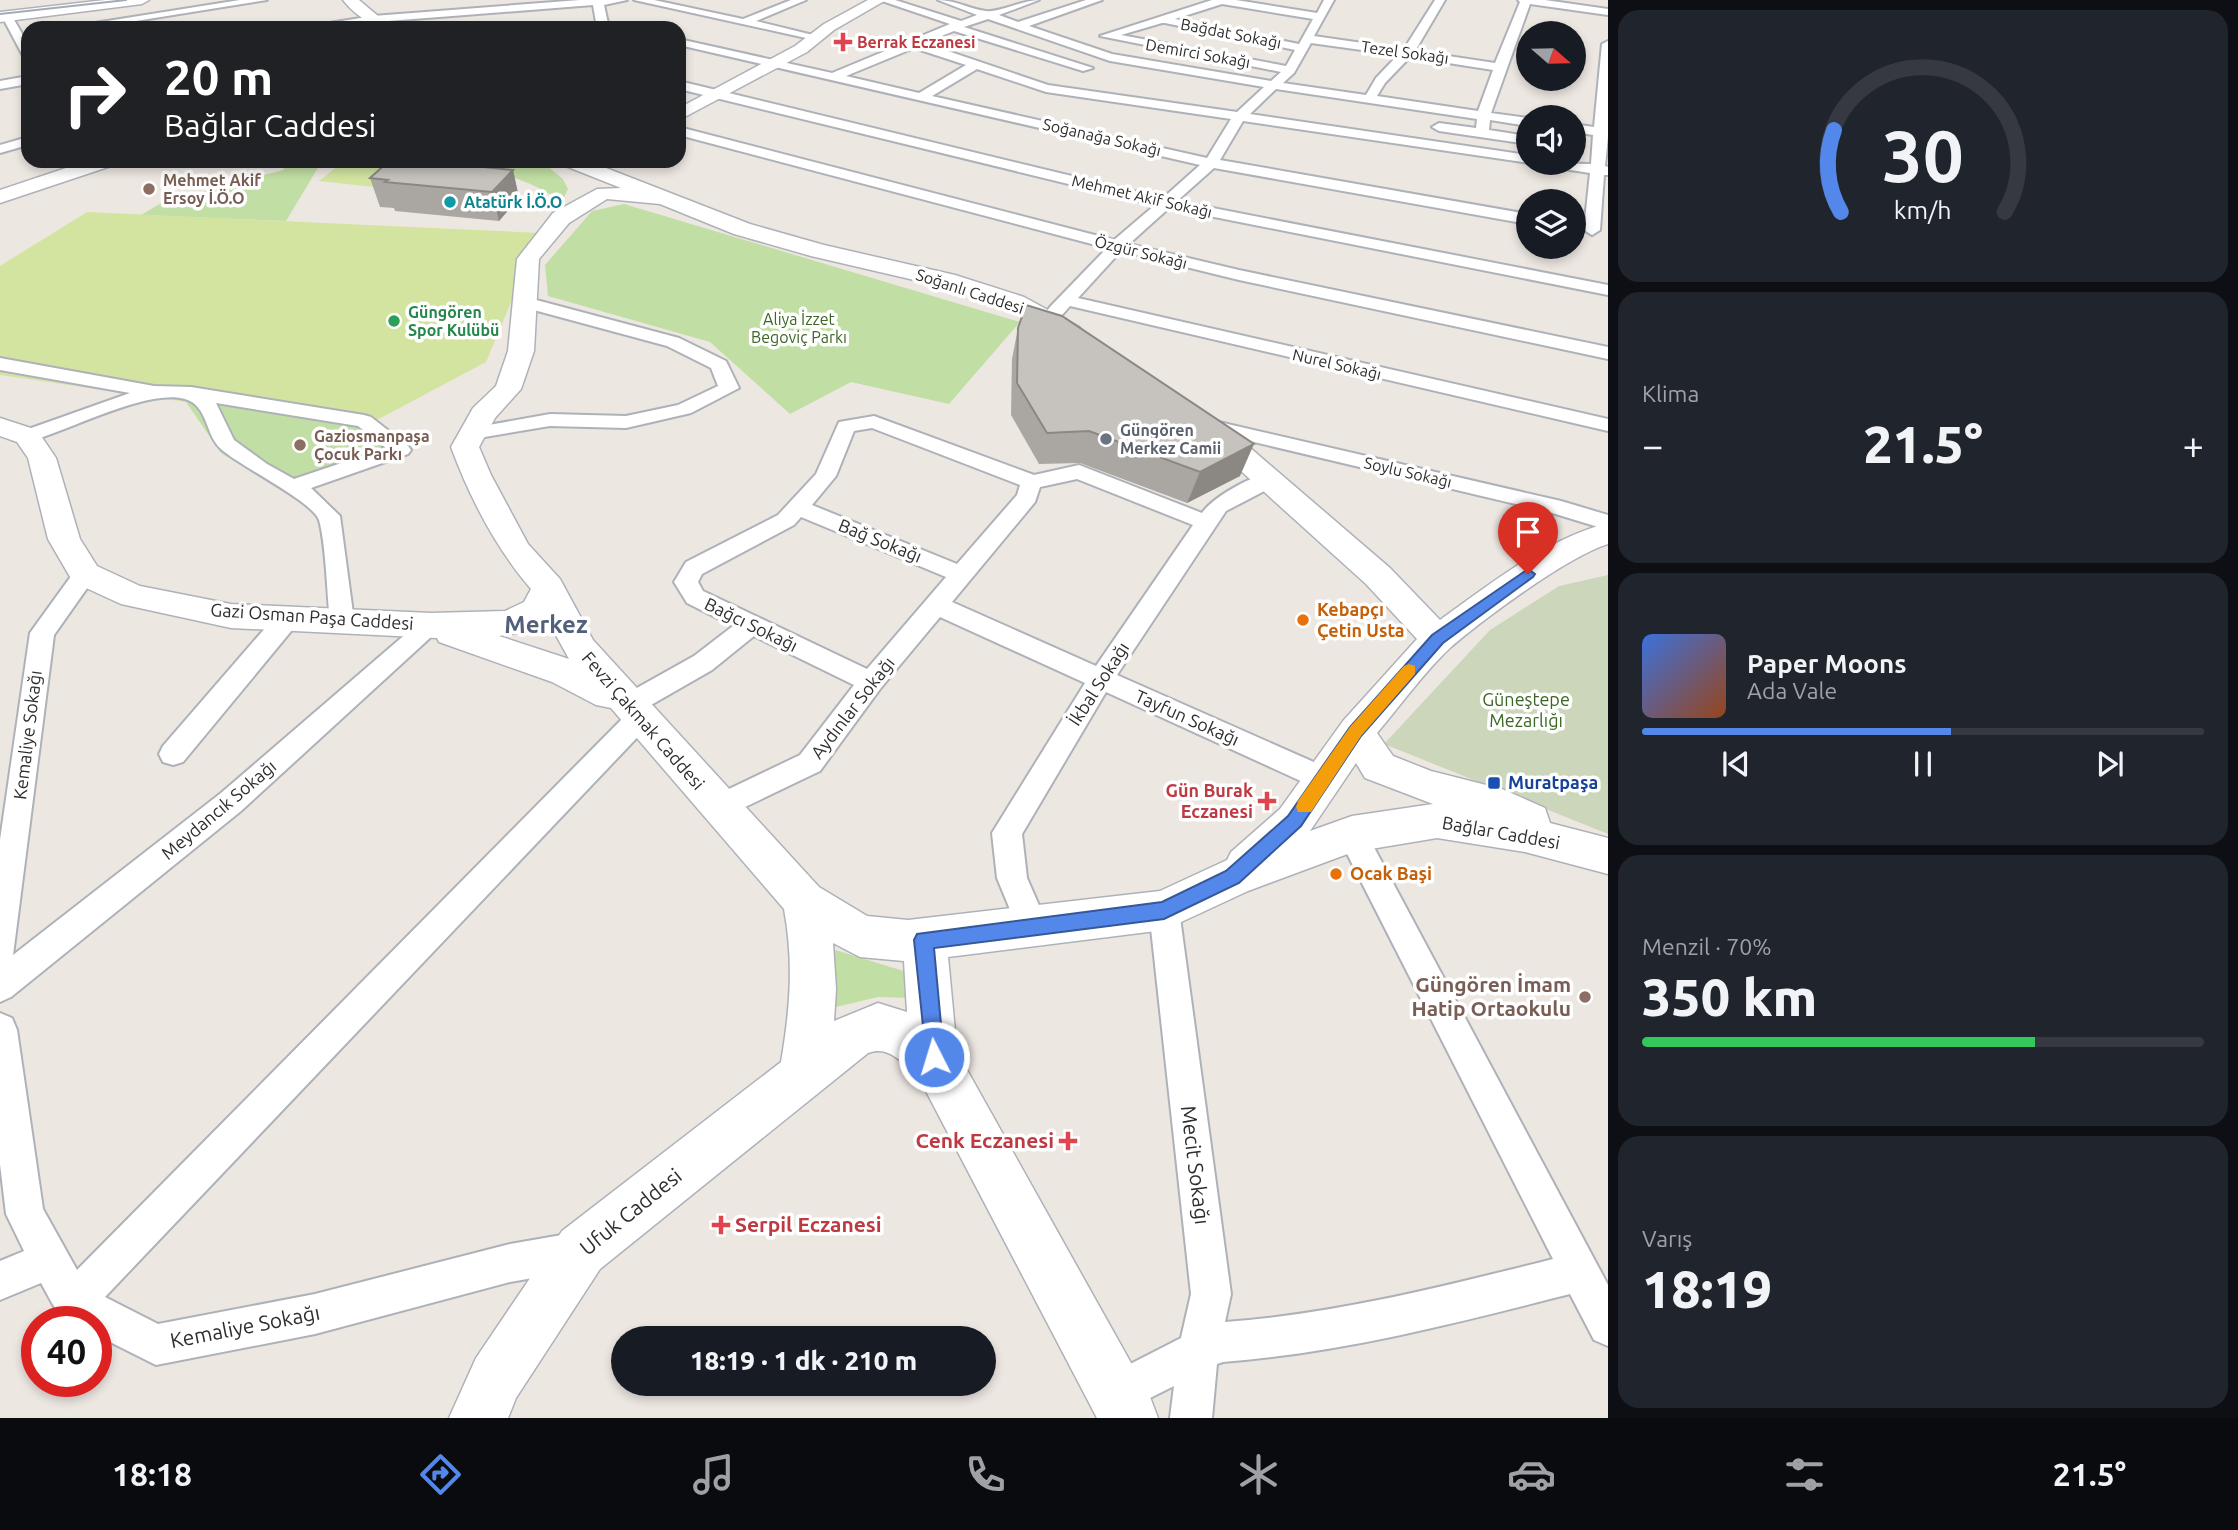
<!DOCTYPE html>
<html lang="tr">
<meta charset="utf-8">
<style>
body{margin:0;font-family:Ubuntu,sans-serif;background:#20242c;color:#f1f3f6;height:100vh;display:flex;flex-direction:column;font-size:26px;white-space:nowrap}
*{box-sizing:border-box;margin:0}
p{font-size:23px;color:#9ea1a6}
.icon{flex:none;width:38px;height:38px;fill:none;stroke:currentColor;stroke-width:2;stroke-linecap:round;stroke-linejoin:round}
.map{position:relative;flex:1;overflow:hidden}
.drawer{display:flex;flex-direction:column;gap:10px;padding:10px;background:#0d0f14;width:630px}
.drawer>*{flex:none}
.banner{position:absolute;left:21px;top:21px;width:665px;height:147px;border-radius:21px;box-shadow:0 4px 10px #0003;background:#202124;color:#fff;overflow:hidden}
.needle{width:46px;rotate:110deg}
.tools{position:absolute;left:1516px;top:21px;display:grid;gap:14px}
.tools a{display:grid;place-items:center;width:70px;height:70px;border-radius:50%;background:#171b24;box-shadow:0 4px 10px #0003;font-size:35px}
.speed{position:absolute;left:21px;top:1306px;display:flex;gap:14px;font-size:35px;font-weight:700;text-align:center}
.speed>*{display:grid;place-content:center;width:91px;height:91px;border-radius:50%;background:#171b24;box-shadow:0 4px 10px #0003;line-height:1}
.speed .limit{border:10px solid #d22;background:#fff;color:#111}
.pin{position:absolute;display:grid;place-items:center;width:60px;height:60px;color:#fff;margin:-72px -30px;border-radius:50% 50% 50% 0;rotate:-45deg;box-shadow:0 0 7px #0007}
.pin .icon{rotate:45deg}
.me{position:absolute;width:77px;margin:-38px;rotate:355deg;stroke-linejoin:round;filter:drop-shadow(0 0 5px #0008)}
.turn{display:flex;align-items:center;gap:24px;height:147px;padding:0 28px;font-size:32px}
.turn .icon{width:91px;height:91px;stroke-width:2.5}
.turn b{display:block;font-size:49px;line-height:60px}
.big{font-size:52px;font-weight:800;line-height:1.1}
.drawer .card{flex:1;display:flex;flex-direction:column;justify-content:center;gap:10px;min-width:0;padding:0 24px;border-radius:21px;background:#20242c}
.drawer .dial{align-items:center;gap:0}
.dial svg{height:182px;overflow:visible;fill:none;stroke:#363941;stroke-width:7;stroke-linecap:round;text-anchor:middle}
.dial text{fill:#f1f3f6;stroke:none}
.song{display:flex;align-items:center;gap:21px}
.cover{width:84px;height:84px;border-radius:10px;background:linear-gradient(135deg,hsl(220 70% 55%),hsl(20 70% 35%))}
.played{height:7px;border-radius:4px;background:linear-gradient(90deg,#5387ea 55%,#363941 55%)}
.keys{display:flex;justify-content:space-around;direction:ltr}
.heat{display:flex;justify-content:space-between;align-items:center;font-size:38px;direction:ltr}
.charge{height:10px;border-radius:5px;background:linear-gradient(90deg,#34c759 70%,#363941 0)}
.trip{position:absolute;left:611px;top:1326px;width:385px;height:70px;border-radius:35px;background:#171b24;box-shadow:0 4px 10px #0003;font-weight:800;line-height:70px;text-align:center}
.dock{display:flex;height:112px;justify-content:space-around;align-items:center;background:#090b0e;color:#9ea1a6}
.dock .icon{width:49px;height:49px}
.dock .active{color:#5387ea}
.dock b{font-size:32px;color:#f1f3f6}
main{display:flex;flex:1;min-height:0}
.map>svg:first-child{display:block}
.green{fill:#c1dea4}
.cemetery{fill:#ccd6bb}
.pitch{fill:#d3e4a1}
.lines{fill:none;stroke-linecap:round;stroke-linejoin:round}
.street-casing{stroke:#aeb2b8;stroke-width:4}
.secondary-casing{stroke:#aeb2b8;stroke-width:3}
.street{fill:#fff;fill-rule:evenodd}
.secondary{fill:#fff;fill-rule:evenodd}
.tram{stroke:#a5aab6;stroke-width:2}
.wall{fill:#aaa7a3}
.shaded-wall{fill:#8b8884}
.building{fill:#c6c2bd;stroke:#8b8884;stroke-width:2}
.route{fill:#5387ea;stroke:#365898;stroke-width:2}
.slow{fill:#f59e0b}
.health-dot{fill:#e0444e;stroke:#fff;stroke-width:2.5}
.education-dot{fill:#8d6e63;stroke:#fff;stroke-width:2.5}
.culture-dot{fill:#0f9aa8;stroke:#fff;stroke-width:2.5}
.leisure-dot{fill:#2e9e5b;stroke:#fff;stroke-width:2.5}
.worship-dot{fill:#6b7280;stroke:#fff;stroke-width:2.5}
.food-dot{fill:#e8710a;stroke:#fff;stroke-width:2.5}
.transit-dot{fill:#1a4fb4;stroke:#fff;stroke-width:2.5}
.labels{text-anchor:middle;stroke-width:7;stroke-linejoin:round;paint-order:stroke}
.far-street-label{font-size:16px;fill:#2e2e2e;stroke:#fff}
.far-health-label{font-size:16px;font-weight:bold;fill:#be3a42;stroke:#fff;text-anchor:start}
.far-education-label{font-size:16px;font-weight:bold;fill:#785e54;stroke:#fff;text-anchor:start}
.far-culture-label{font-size:16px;font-weight:bold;fill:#0d838f;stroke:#fff;text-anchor:start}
.far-leisure-label{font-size:16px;font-weight:bold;fill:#27864d;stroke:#fff;text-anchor:start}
.far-park-label{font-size:16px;fill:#3b6623;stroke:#fff}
.far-worship-label{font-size:16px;font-weight:bold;fill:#5b616d;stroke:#fff;text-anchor:start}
.street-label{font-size:18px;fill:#2e2e2e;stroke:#fff}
.food-label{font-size:18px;font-weight:bold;fill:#c56008;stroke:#fff;text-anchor:start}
.park-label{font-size:18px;fill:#3b6623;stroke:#fff}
.transit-label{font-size:18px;font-weight:bold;fill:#164399;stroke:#fff;text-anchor:start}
.health-label{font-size:18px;font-weight:bold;fill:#be3a42;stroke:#fff;text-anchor:end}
.near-education-label{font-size:21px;font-weight:bold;fill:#785e54;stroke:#fff;text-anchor:end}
.near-health-label{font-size:21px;font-weight:bold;fill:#be3a42;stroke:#fff;text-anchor:end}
.near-street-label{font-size:21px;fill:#2e2e2e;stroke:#fff}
.district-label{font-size:24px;font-weight:bold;fill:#52607b;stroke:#fff}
</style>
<main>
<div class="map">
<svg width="1608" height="1418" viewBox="0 0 1608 1418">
<rect width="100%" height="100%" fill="#ede7e2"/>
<g class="green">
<polygon points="290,161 322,161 286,221 141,215 163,202 283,170"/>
<path d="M425,161H541L563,179L568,189L562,202C522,173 474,166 425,161Z"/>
<polygon points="624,204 1020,322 949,404 851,382 790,414 710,342 548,296 545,265 592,211"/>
<polygon points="186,402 373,422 403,451 293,497 221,453"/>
<polygon points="832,949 907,972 909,998 878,997 836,1007"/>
</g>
<polygon class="cemetery" points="1608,575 1608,834 1384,744 1490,630 1559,586"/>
<g class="pitch">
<polygon points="343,162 405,168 383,188 319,181"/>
<polygon points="87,212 540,233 486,362 373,422 186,402 0,375 0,266"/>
</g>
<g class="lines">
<g class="street-casing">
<g id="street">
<polygon points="240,0 267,0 92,28 63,28"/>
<polygon points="580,0 627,0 604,5 609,28 597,28 593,5 298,28 373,16"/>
<polygon points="634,0 654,0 743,19 791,0 806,0 756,21 821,37 815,40"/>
<path d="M879,0H895L961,21L977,15L938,0C956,0 969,9 986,11C999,13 1022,0 1039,0L999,15L1018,22L1086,0H1102L1029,26L1112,54L1271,81L1281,72L1100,36L1212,0H1236L1317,13L1324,0H1334L1314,36L1404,49L1435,0H1445L1415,51L1495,63L1520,2L1518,0H1545L1608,9V15L1530,4L1491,113L1528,118V126L1490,120L1489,130L1528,136V144L1439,131L1432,127L1439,123L1476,128L1477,119L1276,89L1250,114L1528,155L1530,163L1243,121L1220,160L1528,214V224L1214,168L1177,201L1608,285V295L1169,208L1129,244L1239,270L1608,347V359L1239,280L1121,251L1078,298L1608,419V431L1070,306L1062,315H1050L1047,311L1050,307L1107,248L679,135V127L1114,240L1155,205L679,89V81L1163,198L1200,165L679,45V39L832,73L950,24ZM1222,4L1313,19L1299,44L1175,19ZM988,19L1110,61L1264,87L1237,112L1048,85L924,43L954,31L1083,71L1093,68L964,27ZM1162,23H1165L1295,50L1286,66L1121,35ZM1311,43L1398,55L1376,78L1366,95L1283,83L1294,73ZM914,48L966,65L919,93L846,76ZM1410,57L1493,70L1478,111L1377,96L1385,83ZM977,69L1046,92L1231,119L1207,158L932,96Z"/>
<polygon points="9,17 13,18 28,44 28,58 22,54 4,20"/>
<polygon points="1608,41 1608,137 1605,166 1608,167 1608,175 1604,175 1600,230 1592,235 1584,230 1590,173 1551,167 1544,163 1591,164 1593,135 1573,132 1573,124 1594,127 1602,44"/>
<polygon points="28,76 28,84 0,89 0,81"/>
<polygon points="28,137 28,145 0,153 0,145"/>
<polygon points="525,297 679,338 726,361 739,388 691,413 626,428 550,426 473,439 466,437 463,433 466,429 550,414 626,416 678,405 718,386 711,368 667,346 519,306 516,302 519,298"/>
<path d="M0,358L154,386L191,387L364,415L371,417L408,446L411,450L408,454L311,488L340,516L354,621L351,627L342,630L333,627L330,621C327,595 326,544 319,520C312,501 241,467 221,449C205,435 208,405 185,399C148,388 66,432 27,442L17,436L20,432L130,393L0,370ZM216,403L358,426L386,448L294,479L267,464L234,440Z"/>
<path d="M874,416L1034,475L1079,465L1202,513C1213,497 1260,469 1278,474L1282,479L1278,484L1226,511L1117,675L1334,771L1338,779L1334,787L1324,791L1314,787L1106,692L1022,834L1027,878L1048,926L1043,936L1032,940L1021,936L997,878L992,833L1085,683L940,617L880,689L820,771L718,820L708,817L704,808L708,799L800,755L854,685L754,636L712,670L644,709L649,711L653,718L649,725L105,1297L158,1324L315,1294L510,1244L579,1232L593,1237L598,1251L593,1265L579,1270L510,1282L315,1334L156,1365L96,1335V1321C57,1321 59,1315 41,1283L0,1300V1261L24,1251L6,1214L0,1164V1013L12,1018L17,1030L43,1209L77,1270L626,715L619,712L615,705L619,698L694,656L733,626L687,603L674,582L686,562L778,515L816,474L839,422ZM872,428L1020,485L1017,495L957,564L812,505L836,476L854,431ZM1077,479L1193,525L1096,666L952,602L1035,502L1040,487ZM801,517L946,577L867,669L703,591L698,582L702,574L794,525Z"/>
<polygon points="1206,419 1561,501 1608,515 1608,530 1549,512 1199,429 1196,425 1199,421"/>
<polygon points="85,566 93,568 97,574 54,635 13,955 221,793 422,620 431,617 440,620 443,626 241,811 11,997 0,1002 0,840 30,633 77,568"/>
<polygon points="288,609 297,612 300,618 297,624 183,762 173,765 163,762 159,754 163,746 279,612"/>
<path d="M1352,821L1362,825L1608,1285V1346L1594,1340L1570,1294C1456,1323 1341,1353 1223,1362L1217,1364L1212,1418H1170L1174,1386L1116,1415L1101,1409L1095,1394L1101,1379L1181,1338L1191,1294L1149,910L1153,900L1164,896L1175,900L1179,910L1231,1294L1225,1322C1336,1314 1445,1286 1553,1259L1337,834L1342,825Z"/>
</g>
</g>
<g class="secondary-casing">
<g id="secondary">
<polygon points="105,0 149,0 142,4 0,22 0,12"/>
<path d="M343,0H359L378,16L402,28C376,28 359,20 343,0Z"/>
<polygon points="868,0 886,0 834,30 807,52 679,120 679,108 795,46 824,24"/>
<polygon points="87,161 117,161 114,165 0,203 0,190"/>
<path d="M560,161H588L750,224L824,245L955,275L1024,297L1079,327L1083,332L1079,337H1061L1006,307L940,286L811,256L734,234L660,204L607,199L569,223L539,259L534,351L521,389L495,418L479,447L491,475L528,544L560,579L593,640L819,887L867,916L908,920L1160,891L1227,860L1231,852L1280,809L1343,721L1417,639L1366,584L1200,434L1196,428L1200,422L1210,420L1220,422L1390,568L1440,620C1493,582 1545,540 1608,523V544C1567,557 1485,618 1451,647C1424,672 1401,705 1377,733L1393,756L1431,771L1502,789L1545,808L1550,823L1608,838V874L1525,852L1437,838L1353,852L1248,891L1164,930L948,957L957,1052L1150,1397L1158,1418H1097L917,1074C901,1062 888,1045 868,1053L600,1269L516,1398L508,1418H449L476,1358L562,1231L781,1062C790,1010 794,962 784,909L611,708L596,705L552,682L439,642L437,638L231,628L121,604L73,582L48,539L28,458L17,442L0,436V418L37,430L56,458L80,539L97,566L140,586L231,604L431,613L505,611L524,602L531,589C495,547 470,498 451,447L473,408L496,386L508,351L517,259L553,213L597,189L621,188L563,165ZM547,619L569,659L499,636L522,632ZM1356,763L1365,778L1433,804L1352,816L1310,831ZM833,943L860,957L904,961L907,1012L878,1003L834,1021L836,989Z"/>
</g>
</g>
<use href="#street" class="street"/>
<use href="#secondary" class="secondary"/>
<polyline class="tram" points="0,14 126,0"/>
</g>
<g class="wall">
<polygon points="513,170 519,198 499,221 395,211 394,208 380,207 370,178"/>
<polygon points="1018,328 1240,476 1187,503 1080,463 1039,464 1011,415 1012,359"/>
</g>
<g class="shaded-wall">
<polygon points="513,170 519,198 499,221 492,192"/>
<polygon points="1254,444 1240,476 1187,503 1200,472"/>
</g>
<g class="building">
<polygon points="389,161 425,161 513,170 492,192 385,182 388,180 370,178"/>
<polygon points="1026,305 1062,316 1254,444 1200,472 1089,431 1047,433 1017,383 1018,328"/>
</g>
<polygon class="route" points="1528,569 1535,574 1533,577 1443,643 1361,736 1301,826 1239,883 1164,919 934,948 944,1057 941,1064 934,1067 927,1064 914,940 917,934 1162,902 1226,871 1288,816 1350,727 1432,635"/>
<polygon class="slow" points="1409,664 1415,666 1415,674 1361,736 1311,812 1298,812 1296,807 1298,801 1350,727 1404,666"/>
<g class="health-dot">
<path d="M839.5 31.5h7v7h7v7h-7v7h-7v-7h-7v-7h7z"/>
<path d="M1263.5 790.5h7v7h7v7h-7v7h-7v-7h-7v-7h7z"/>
<path d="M1064.5 1130.5h7v7h7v7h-7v7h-7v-7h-7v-7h7z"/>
<path d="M717.5 1214.5h7v7h7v7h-7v7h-7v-7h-7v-7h7z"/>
</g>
<g class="education-dot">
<circle cx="149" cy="189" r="7"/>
<circle cx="300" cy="445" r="7"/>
<circle cx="1585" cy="997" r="7"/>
</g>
<circle class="culture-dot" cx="450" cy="202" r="7"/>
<circle class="leisure-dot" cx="394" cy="321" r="7"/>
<circle class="worship-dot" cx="1106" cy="439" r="7"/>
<g class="food-dot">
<circle cx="1303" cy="620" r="7"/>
<circle cx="1336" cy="874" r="7"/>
</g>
<rect class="transit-dot" x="1487" y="776" width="14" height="14" rx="3.5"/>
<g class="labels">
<g class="far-street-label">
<text transform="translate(1231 33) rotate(11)" y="6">Bağdat Sokağı</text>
<text transform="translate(1405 52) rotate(8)" y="6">Tezel Sokağı</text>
<text transform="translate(1198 53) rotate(10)" y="6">Demirci Sokağı</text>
<text transform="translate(1102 137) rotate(13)" y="6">Soğanağa Sokağı</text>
<text transform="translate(1142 196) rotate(13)" y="6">Mehmet Akif Sokağı</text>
<text transform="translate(1141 252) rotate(14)" y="6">Özgür Sokağı</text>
<text transform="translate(970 291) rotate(18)" y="6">Soğanlı Caddesi</text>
<text transform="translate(1337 364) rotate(13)" y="6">Nurel Sokağı</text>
<text transform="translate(1408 472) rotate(13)" y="6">Soylu Sokağı</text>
</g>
<g class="far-health-label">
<text x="857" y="48">Berrak Eczanesi</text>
</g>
<g class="far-education-label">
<text x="163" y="186">Mehmet Akif<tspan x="163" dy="18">Ersoy İ.Ö.O</tspan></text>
<text x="314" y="442">Gaziosmanpaşa<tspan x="314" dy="18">Çocuk Parkı</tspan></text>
</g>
<g class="far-culture-label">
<text x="464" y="208">Atatürk İ.Ö.O</text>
</g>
<g class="far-leisure-label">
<text x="408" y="318">Güngören<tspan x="408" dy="18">Spor Kulübü</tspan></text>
</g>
<g class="far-park-label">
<text x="799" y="325">Aliya İzzet<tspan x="799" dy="18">Begoviç Parkı</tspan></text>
</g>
<g class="far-worship-label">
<text x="1120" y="436">Güngören<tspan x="1120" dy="18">Merkez Camii</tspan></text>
</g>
<g class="street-label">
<text transform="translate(880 541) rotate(22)" y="6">Bağ Sokağı</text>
<text transform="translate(312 617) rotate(4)" y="6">Gazi Osman Paşa Caddesi</text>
<text transform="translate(751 625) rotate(26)" y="6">Bağcı Sokağı</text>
<text transform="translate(1099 684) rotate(-57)" y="6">İkbal Sokağı</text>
<text transform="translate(853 708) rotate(-52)" y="6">Aydınlar Sokağı</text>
<text transform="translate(1187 718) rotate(24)" y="6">Tayfun Sokağı</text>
<text transform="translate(643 721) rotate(49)" y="6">Fevzi Çakmak Caddesi</text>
<text transform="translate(28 735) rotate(-83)" y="6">Kemaliye Sokağı</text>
<text transform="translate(219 810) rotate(-40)" y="6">Meydancık Sokağı</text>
<text transform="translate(1501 833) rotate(10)" y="6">Bağlar Caddesi</text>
</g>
<g class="food-label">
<text x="1317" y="616">Kebapçı<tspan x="1317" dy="21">Çetin Usta</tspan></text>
<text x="1350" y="880">Ocak Başi</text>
</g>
<g class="park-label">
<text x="1526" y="706">Güneştepe<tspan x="1526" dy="21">Mezarlığı</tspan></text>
</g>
<g class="transit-label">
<text x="1508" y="789">Muratpaşa</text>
</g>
<g class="health-label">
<text x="1253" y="797">Gün Burak<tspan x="1253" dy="21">Eczanesi</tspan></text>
</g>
<g class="near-education-label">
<text x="1571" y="992">Güngören İmam<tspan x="1571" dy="24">Hatip Ortaokulu</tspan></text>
</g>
<g class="near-health-label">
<text x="1054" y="1148">Cenk Eczanesi</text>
<text x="735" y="1232" text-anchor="start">Serpil Eczanesi</text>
</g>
<g class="near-street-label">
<text transform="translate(1195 1165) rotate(83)" y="7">Mecit Sokağı</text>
<text transform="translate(631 1212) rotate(-39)" y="7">Ufuk Caddesi</text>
<text transform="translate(245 1327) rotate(-11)" y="7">Kemaliye Sokağı</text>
</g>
<g class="district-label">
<text x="546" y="633">Merkez</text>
</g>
</g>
</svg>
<div class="tools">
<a><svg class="needle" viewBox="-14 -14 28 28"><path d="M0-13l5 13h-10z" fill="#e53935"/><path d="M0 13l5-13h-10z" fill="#9ea1a6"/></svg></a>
<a><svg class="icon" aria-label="sound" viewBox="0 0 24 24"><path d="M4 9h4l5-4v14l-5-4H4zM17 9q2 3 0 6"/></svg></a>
<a><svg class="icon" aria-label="layers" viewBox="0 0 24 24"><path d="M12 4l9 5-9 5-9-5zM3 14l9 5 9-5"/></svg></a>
</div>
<div class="speed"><div class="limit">40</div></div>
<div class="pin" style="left:1528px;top:574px;background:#d93025"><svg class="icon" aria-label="arrive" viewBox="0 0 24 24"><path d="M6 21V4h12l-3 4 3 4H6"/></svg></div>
<svg class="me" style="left:934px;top:1057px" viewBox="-20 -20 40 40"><circle r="17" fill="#5387ea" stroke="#fff" stroke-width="3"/><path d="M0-11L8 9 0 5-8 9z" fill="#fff"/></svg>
<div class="trip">18:19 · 1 dk · 210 m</div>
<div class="banner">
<div class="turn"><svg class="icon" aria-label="right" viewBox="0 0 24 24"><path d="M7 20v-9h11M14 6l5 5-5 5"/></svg><div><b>20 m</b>Bağlar Caddesi</div></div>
</div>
</div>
<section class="drawer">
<div class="card dial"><svg viewBox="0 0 100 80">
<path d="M14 69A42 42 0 1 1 86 69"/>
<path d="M14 69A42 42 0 0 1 11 33" stroke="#5387ea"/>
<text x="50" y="56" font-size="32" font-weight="700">30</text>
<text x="50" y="72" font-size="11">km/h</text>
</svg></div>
<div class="card"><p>Klima</p>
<div class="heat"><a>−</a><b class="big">21.5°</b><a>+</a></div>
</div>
<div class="card">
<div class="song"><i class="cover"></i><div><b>Paper Moons</b><p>Ada Vale</p></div></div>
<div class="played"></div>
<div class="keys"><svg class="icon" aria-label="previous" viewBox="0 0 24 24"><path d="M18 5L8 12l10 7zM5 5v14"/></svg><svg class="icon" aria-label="pause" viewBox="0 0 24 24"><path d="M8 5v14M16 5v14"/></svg><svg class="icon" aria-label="next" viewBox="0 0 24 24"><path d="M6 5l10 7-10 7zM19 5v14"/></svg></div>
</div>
<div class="card"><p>Menzil · 70%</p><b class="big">350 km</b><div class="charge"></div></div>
<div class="card"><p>Varış</p><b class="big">18:19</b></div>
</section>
</main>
<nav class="dock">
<b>18:18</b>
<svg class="icon active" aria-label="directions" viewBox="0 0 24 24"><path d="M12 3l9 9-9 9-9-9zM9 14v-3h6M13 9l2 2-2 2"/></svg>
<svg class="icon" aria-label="music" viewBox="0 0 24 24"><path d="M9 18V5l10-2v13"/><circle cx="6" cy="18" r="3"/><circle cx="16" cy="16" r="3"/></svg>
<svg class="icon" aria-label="phone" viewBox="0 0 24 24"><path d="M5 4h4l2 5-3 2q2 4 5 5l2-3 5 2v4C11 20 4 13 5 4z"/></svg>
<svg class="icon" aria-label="climate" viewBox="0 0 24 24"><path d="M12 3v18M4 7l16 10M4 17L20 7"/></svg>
<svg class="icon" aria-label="car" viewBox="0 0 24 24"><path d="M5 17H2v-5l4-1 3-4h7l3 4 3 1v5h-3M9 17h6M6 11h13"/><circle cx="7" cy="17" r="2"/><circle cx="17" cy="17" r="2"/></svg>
<svg class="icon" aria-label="filters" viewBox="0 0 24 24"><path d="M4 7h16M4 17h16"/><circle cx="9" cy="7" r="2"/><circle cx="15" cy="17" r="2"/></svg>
<b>21.5°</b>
</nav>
